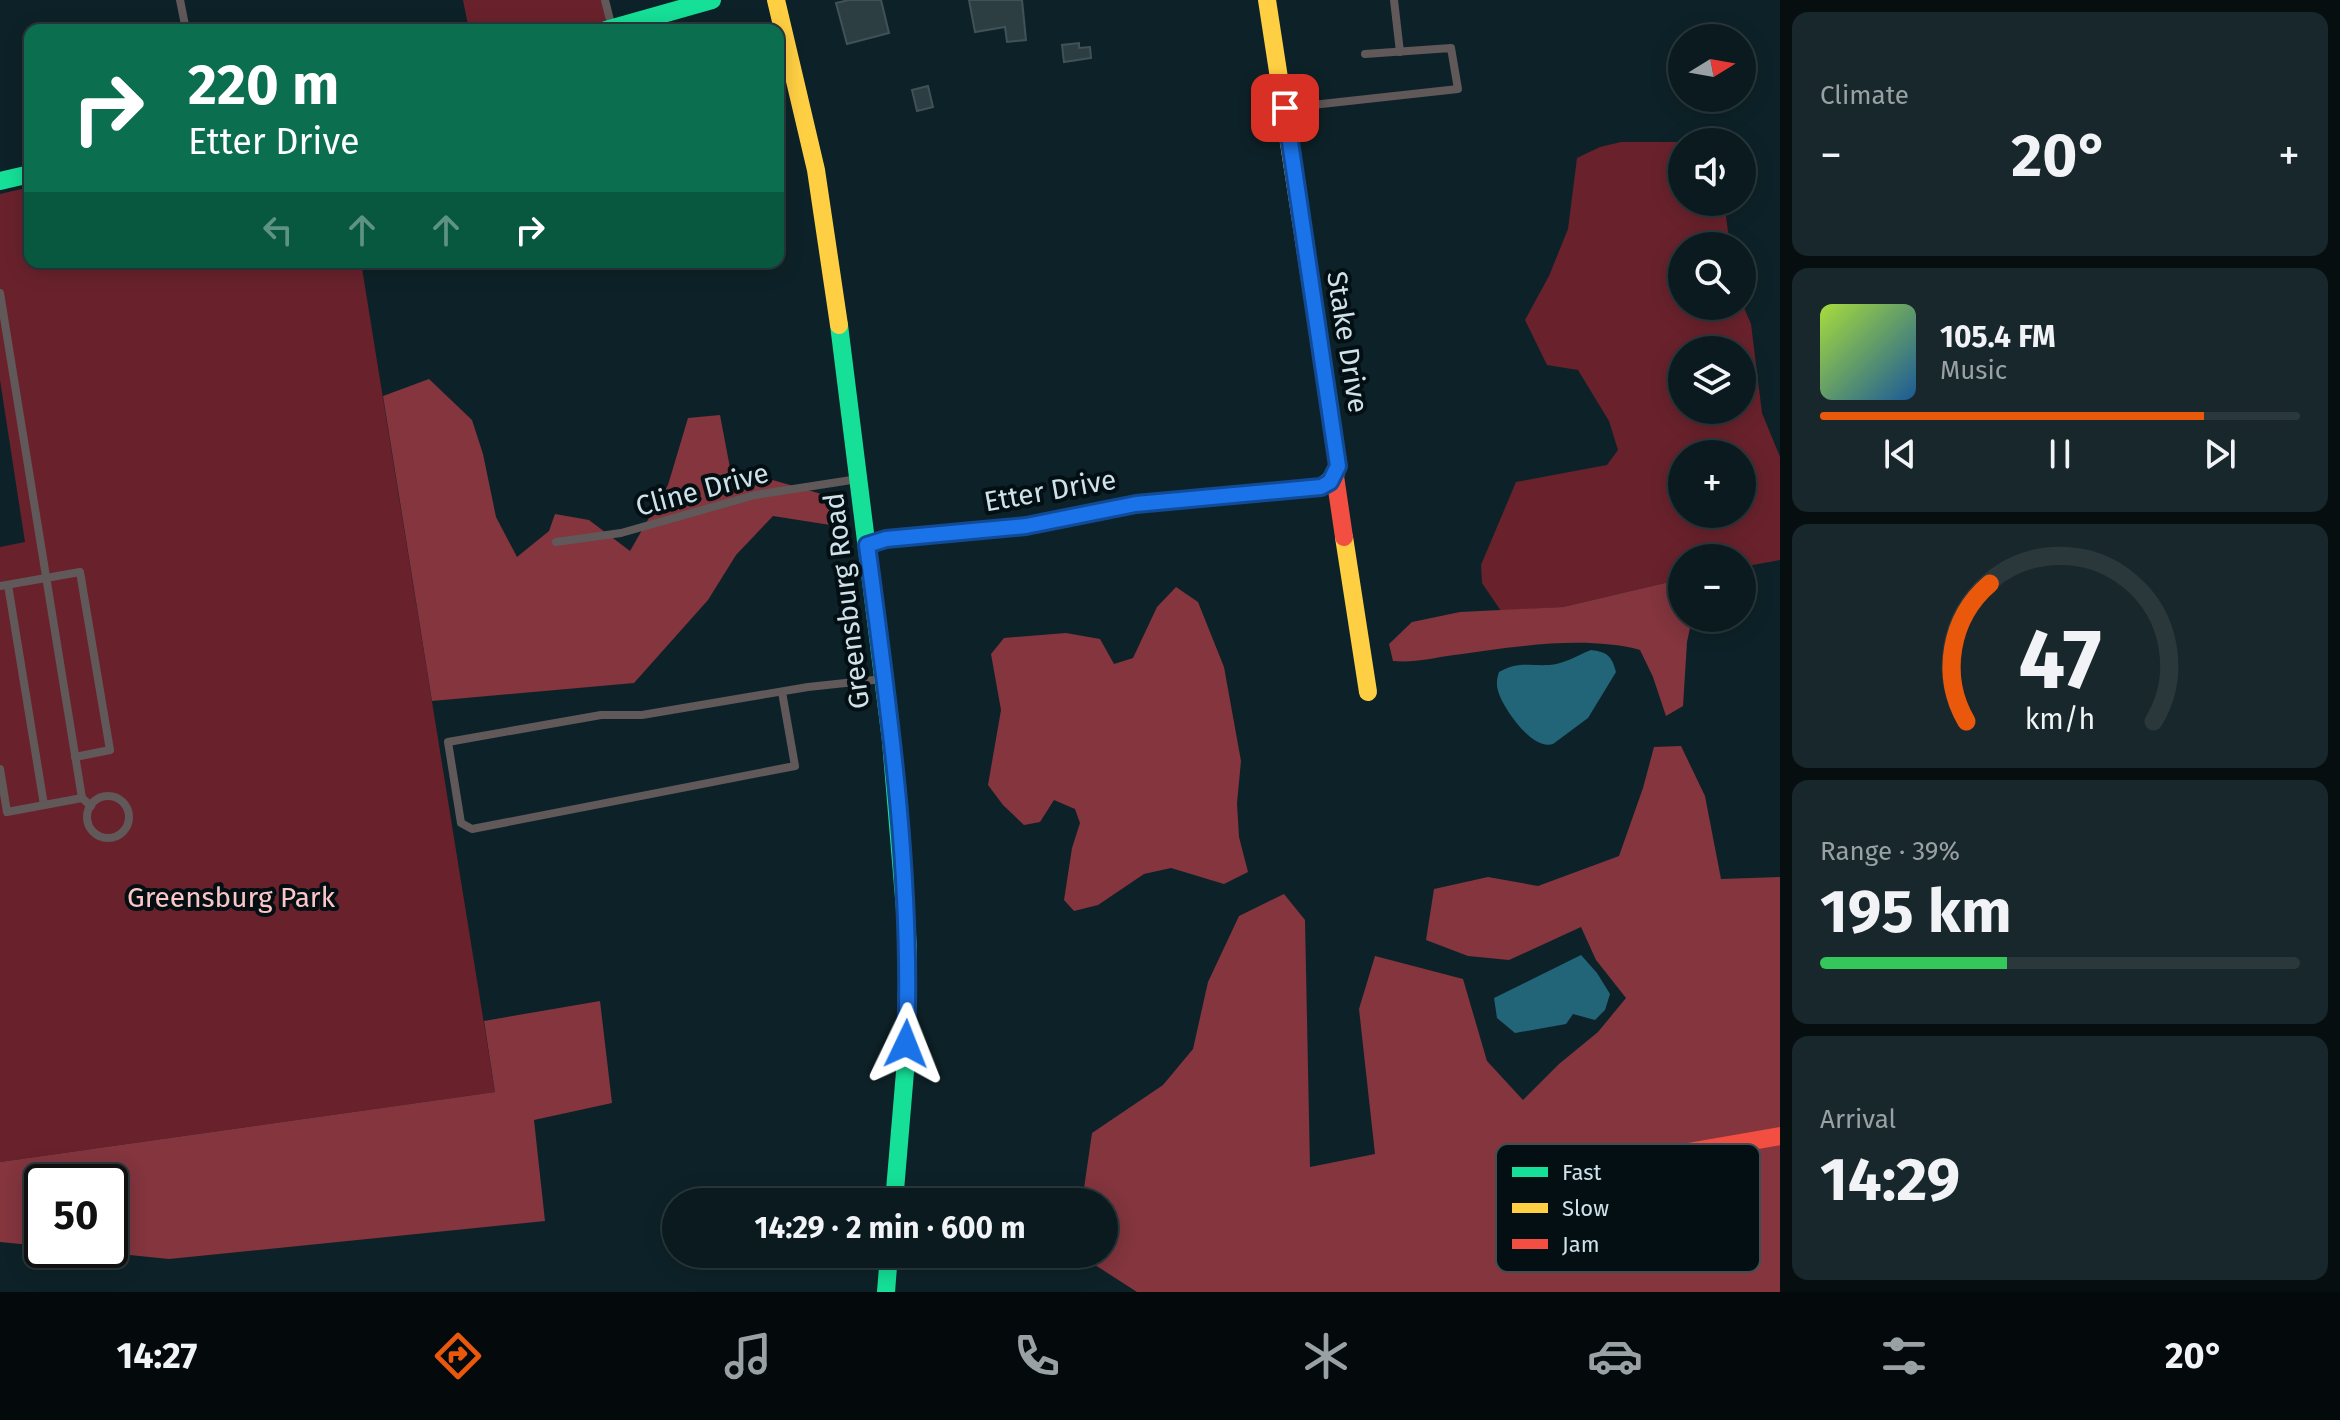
<!DOCTYPE html>
<meta charset="utf-8">
<style>
body{margin:0;font-family:"Fira Sans",sans-serif;background:#18272b;color:#f1f3f6;height:100vh;display:flex;flex-direction:column;font-size:30px;white-space:nowrap}
*{box-sizing:border-box;margin:0}
p{font-size:26px;color:#99a1a4}
.icon{flex:none;width:44px;height:44px;fill:none;stroke:currentColor;stroke-width:2;stroke-linecap:round;stroke-linejoin:round}
.map{position:relative;flex:1;overflow:hidden}
.panel{display:flex;flex-direction:column;gap:12px;padding:12px;background:#060e10;width:560px}
.panel>*{flex:none}
.top-card{position:absolute;left:24px;top:24px;width:760px;height:244px;border-radius:16px;box-shadow:0 4px 20px #0003,0 0 0 2px #2a383c;background:#0b6e4f;color:#fff;overflow:hidden}
.needle{width:52px;rotate:79deg}
.controls{position:absolute;left:1668px;top:24px;display:grid;gap:16px}
.controls a{display:grid;place-items:center;width:88px;height:88px;border-radius:50%;background:#0a1a1e;box-shadow:0 4px 20px #0003,0 0 0 2px #2a383c;font-size:40px}
.speed{position:absolute;left:24px;top:1164px;display:flex;gap:16px;font-size:40px;font-weight:700;text-align:center}
.speed>*{display:grid;place-content:center;width:104px;height:104px;border-radius:50%;background:#0a1a1e;box-shadow:0 4px 20px #0003,0 0 0 2px #2a383c;line-height:1}
.speed .limit{border:4px solid #111;border-radius:12px;background:#fff;color:#111}
.pin{position:absolute;display:grid;place-items:center;width:68px;height:68px;color:#fff;margin:-34px;border-radius:16px;box-shadow:0 4px 12px #0006}
.me{position:absolute;width:88px;margin:-44px;rotate:2deg;stroke-linejoin:round;filter:drop-shadow(0 0 6px #0008)}
.turn{display:flex;align-items:center;gap:28px;height:168px;padding:0 32px;font-size:36px}
.turn .icon{width:104px;height:104px;stroke-width:2.5}
.turn b{display:block;font-size:56px;line-height:68px}
.lanes{display:flex;align-items:center;height:76px;padding:0 32px;background:#0003;justify-content:center;gap:40px;direction:ltr}
.lanes .off{opacity:.35}
.big{font-size:60px;font-weight:700;line-height:1.1}
.panel .card{flex:1;display:flex;flex-direction:column;justify-content:center;gap:12px;min-width:0;padding:0 28px;border-radius:16px;background:#18272b}
.panel .dial{align-items:center;gap:0}
.dial svg{height:208px;overflow:visible;fill:none;stroke:#2a383c;stroke-width:7;stroke-linecap:round;text-anchor:middle}
.dial text{fill:#f1f3f6;stroke:none}
.song{display:flex;align-items:center;gap:24px}
.cover{width:96px;height:96px;border-radius:12px;background:linear-gradient(135deg,hsl(80 70% 55%),hsl(210 70% 35%))}
.played{height:8px;border-radius:4px;background:linear-gradient(90deg,#ea580c 80%,#2a383c 80%)}
.keys{display:flex;justify-content:space-around;direction:ltr}
.heat{display:flex;justify-content:space-between;align-items:center;font-size:44px;direction:ltr}
.charge{height:12px;border-radius:6px;background:linear-gradient(90deg,#34c759 39%,#2a383c 0)}
.trip{position:absolute;left:662px;top:1188px;width:456px;height:80px;border-radius:40px;background:#0a1a1e;box-shadow:0 4px 20px #0003,0 0 0 2px #2a383c;font-weight:700;line-height:80px;text-align:center}
.menu{display:flex;height:128px;justify-content:space-around;align-items:center;background:#040a0c;color:#99a1a4}
.menu .icon{width:56px;height:56px}
.menu .active{color:#ea580c}
.menu b{font-size:36px;color:#f1f3f6}
main{display:flex;flex:1;min-height:0}
.map>svg:first-child{display:block}
.green{fill:#69222c;fill-rule:evenodd}
.forest{fill:#84353e}
.water{fill:#226579}
.building{fill:#2d3e43;stroke:#415257;stroke-width:2}
.lines{fill:none;stroke-linecap:round;stroke-linejoin:round}
.lane{stroke:#615859;stroke-width:8}
.fast{stroke:#16e098;stroke-width:18}
.slow{stroke:#ffcf43;stroke-width:18}
.jam{stroke:#f24e42;stroke-width:18}
.route-casing{stroke:#114b97;stroke-width:20}
.route{stroke:#1a73e8;stroke-width:14}
.labels{text-anchor:middle;stroke-width:8;stroke-linejoin:round;paint-order:stroke}
.street-label{font-size:28px;fill:#cfe2e9;stroke:#030f13}
.park-label{font-size:28px;fill:#fcc5c6;stroke:#030f13}
.key{fill:#030f13;stroke:#404e53;stroke-width:2}
.key-label{font-size:22px;fill:#cfe2e9}
</style>
<main>
<div class="map">
<svg width="1780" height="1292" viewBox="0 0 1780 1292">
<rect width="100%" height="100%" fill="#0d2228"/>
<g class="green">
<polygon points="463,0 605,0 606,30 469,30"/>
<path d="M1621,142H1682V202H1724L1730,246H1682V306H1742V303L1751,324L1762,413L1780,457V560L1742,567V558H1682V579L1563,607L1501,611L1482,583L1481,565L1516,482L1607,465L1618,450L1609,421L1578,370L1547,365L1525,320L1549,276L1568,229L1577,158L1600,147ZM1682,350H1742V410H1682ZM1682,454H1742V514H1682Z"/>
<polygon points="30,187 30,262 361,262 495,1092 0,1162 0,547 25,542 0,380 0,194"/>
</g>
<g class="forest">
<polygon points="429,379 472,420 483,454 496,517 517,557 549,531 555,514 589,520 630,551 668,485 688,418 720,415 730,468 825,495 843,527 773,516 736,555 708,600 634,683 432,701 383,396"/>
<path d="M1682,579V618H1692L1687,642L1683,706L1666,716L1653,677L1640,650C1585,635 1511,647 1454,655C1432,658 1415,663 1393,661L1389,644L1412,622L1460,612L1563,607Z"/>
<polygon points="1176,587 1198,602 1224,667 1241,761 1237,803 1239,837 1248,872 1224,884 1171,868 1144,874 1098,905 1074,911 1064,900 1072,848 1080,823 1075,809 1054,800 1040,822 1024,825 1003,805 988,785 1001,710 991,654 1004,638 1066,633 1100,639 1114,664 1133,658 1157,607"/>
<polygon points="1681,746 1705,796 1721,879 1780,877 1780,1292 1137,1292 1078,1254 1104,1254 1104,1202 1082,1202 1092,1133 1163,1085 1193,1049 1208,982 1239,916 1284,894 1305,920 1310,1167 1375,1154 1359,1009 1375,956 1463,979 1487,1061 1523,1100 1559,1064 1598,1032 1626,998 1596,960 1581,927 1509,960 1468,956 1426,940 1434,889 1488,877 1538,886 1619,856 1643,788 1654,747"/>
<polygon points="600,1001 612,1103 534,1120 545,1221 169,1259 80,1250 110,1250 110,1182 42,1182 42,1246 0,1242 0,1162 495,1092 484,1021"/>
</g>
<g class="water">
<path d="M1591,650C1607,652 1612,656 1616,672L1588,718L1553,744C1532,751 1503,708 1498,691C1496,684 1497,678 1499,672C1519,661 1528,666 1549,665C1562,665 1578,655 1591,650Z"/>
<polygon points="1581,955 1597,973 1610,994 1605,1010 1595,1020 1573,1014 1566,1024 1515,1033 1497,1018 1494,998"/>
</g>
<g class="building">
<polygon points="849,0 881,0 889,33 847,44 836,3"/>
<polygon points="969,0 1022,0 1026,40 1007,42 1005,27 975,32"/>
<polygon points="1079,43 1079,48 1090,47 1091,58 1064,62 1062,45"/>
<polygon points="928,86 933,107 917,111 912,90"/>
</g>
<g class="lines">
<g class="lane">
<polyline points="180,0 186,30"/>
<polyline points="605,0 611,24"/>
<polyline points="1394,0 1400,52"/>
<polyline points="1285,108 1458,89 1451,48 1365,54"/>
<polyline points="0,293 82,798 91,806"/>
<polyline points="556,542 621,533 755,495 858,479"/>
<polyline points="8,585 44,805"/>
<polyline points="0,586 80,572 110,750 75,757"/>
<polyline points="782,692 795,766 472,829 461,823 448,742 601,715 642,715 808,687 883,679"/>
<polyline points="0,769 7,812 82,798"/>
<circle cx="108" cy="817" r="21"/>
</g>
<g class="fast">
<polyline points="606,30 712,0"/>
<polyline points="0,181 30,174"/>
<polyline points="839,325 891,741 908,946 905,1072 894,1202"/>
<polyline points="867,545 886,539 1026,526 1136,504 1321,487 1335,476"/>
<polyline points="886,1292 889,1254"/>
</g>
<g class="slow">
<polyline points="776,0 816,170 839,325"/>
<polyline points="1267,0 1315,312"/>
<polyline points="1344,537 1368,692"/>
</g>
<g class="jam">
<polyline points="1315,312 1338,466 1335,476 1344,537"/>
<polyline points="1580,1200 1626,1171 1659,1157 1780,1136"/>
</g>
</g>
<g class="lines">
<g class="route-casing">
<path id="route" d="M906,1044C913,877 889,710 867,545L886,539L1026,526L1136,504L1321,487L1330,482L1338,466L1285,108"/>
</g>
<use href="#route" class="route"/>
</g>
<g class="labels">
<g class="street-label">
<text transform="translate(1348 342) rotate(81)" y="10">Stake Drive</text>
<text transform="translate(702 489) rotate(-15)" y="10">Cline Drive</text>
<text transform="translate(1050 490) rotate(-10)" y="10">Etter Drive</text>
<text transform="translate(846 601) rotate(-97)" y="10">Greensburg Road</text>
</g>
<g class="park-label">
<text x="231" y="907">Greensburg Park</text>
</g>
</g>
<rect x="1496" y="1144" width="264" height="128" rx="12" class="key"/>
<rect x="1512" y="1167" width="36" height="10" fill="#16e098"/>
<rect x="1512" y="1203" width="36" height="10" fill="#ffcf43"/>
<rect x="1512" y="1239" width="36" height="10" fill="#f24e42"/>
<g class="key-label">
<text x="1562" y="1180">Fast</text>
<text x="1562" y="1216">Slow</text>
<text x="1562" y="1252">Jam</text>
</g>
</svg>
<div class="controls">
<a><svg class="needle" viewBox="-14 -14 28 28"><path d="M0-13l5 13h-10z" fill="#e53935"/><path d="M0 13l5-13h-10z" fill="#99a1a4"/></svg></a>
<a><svg class="icon" aria-label="sound" viewBox="0 0 24 24"><path d="M4 9h4l5-4v14l-5-4H4zM17 9q2 3 0 6"/></svg></a>
<a><svg class="icon" aria-label="search" viewBox="0 0 24 24"><circle cx="10" cy="10" r="6"/><path d="M15 15l6 6"/></svg></a>
<a><svg class="icon" aria-label="layers" viewBox="0 0 24 24"><path d="M12 4l9 5-9 5-9-5zM3 14l9 5 9-5"/></svg></a>
<a>+</a>
<a>−</a>
</div>
<div class="speed"><div class="limit">50</div></div>
<div class="pin" style="left:1285px;top:108px;background:#d93025"><svg class="icon" aria-label="arrive" viewBox="0 0 24 24"><path d="M6 21V4h12l-3 4 3 4H6"/></svg></div>
<svg class="me" style="left:906px;top:1044px" viewBox="-20 -20 40 40"><path d="M0-17L14 15 0 8-14 15z" fill="#1a73e8" stroke="#fff" stroke-width="4"/></svg>
<div class="trip">14:29 · 2 min · 600 m</div>
<div class="top-card">
<div class="turn"><svg class="icon" aria-label="right" viewBox="0 0 24 24"><path d="M7 20v-9h11M14 6l5 5-5 5"/></svg><div><b>220 m</b>Etter Drive</div></div>
<div class="lanes"><svg class="icon off" aria-label="left" viewBox="0 0 24 24"><path d="M17 20v-9H6M10 6l-5 5 5 5"/></svg><svg class="icon off" aria-label="ahead" viewBox="0 0 24 24"><path d="M12 20V5M6 11l6-6 6 6"/></svg><svg class="icon off" aria-label="ahead" viewBox="0 0 24 24"><path d="M12 20V5M6 11l6-6 6 6"/></svg><svg class="icon" aria-label="right" viewBox="0 0 24 24"><path d="M7 20v-9h11M14 6l5 5-5 5"/></svg></div>
</div>
</div>
<section class="panel">
<div class="card"><p>Climate</p>
<div class="heat"><a>−</a><b class="big">20°</b><a>+</a></div>
</div>
<div class="card">
<div class="song"><i class="cover"></i><div><b>105.4 FM</b><p>Music</p></div></div>
<div class="played"></div>
<div class="keys"><svg class="icon" aria-label="previous" viewBox="0 0 24 24"><path d="M18 5L8 12l10 7zM5 5v14"/></svg><svg class="icon" aria-label="pause" viewBox="0 0 24 24"><path d="M8 5v14M16 5v14"/></svg><svg class="icon" aria-label="next" viewBox="0 0 24 24"><path d="M6 5l10 7-10 7zM19 5v14"/></svg></div>
</div>
<div class="card dial"><svg viewBox="0 0 100 80">
<path d="M14 69A42 42 0 1 1 86 69"/>
<path d="M14 69A42 42 0 0 1 23 16" stroke="#ea580c"/>
<text x="50" y="56" font-size="32" font-weight="700">47</text>
<text x="50" y="72" font-size="11">km/h</text>
</svg></div>
<div class="card"><p>Range · 39%</p><b class="big">195 km</b><div class="charge"></div></div>
<div class="card"><p>Arrival</p><b class="big">14:29</b></div>
</section>
</main>
<nav class="menu">
<b>14:27</b>
<svg class="icon active" aria-label="directions" viewBox="0 0 24 24"><path d="M12 3l9 9-9 9-9-9zM9 14v-3h6M13 9l2 2-2 2"/></svg>
<svg class="icon" aria-label="music" viewBox="0 0 24 24"><path d="M9 18V5l10-2v13"/><circle cx="6" cy="18" r="3"/><circle cx="16" cy="16" r="3"/></svg>
<svg class="icon" aria-label="phone" viewBox="0 0 24 24"><path d="M5 4h4l2 5-3 2q2 4 5 5l2-3 5 2v4C11 20 4 13 5 4z"/></svg>
<svg class="icon" aria-label="climate" viewBox="0 0 24 24"><path d="M12 3v18M4 7l16 10M4 17L20 7"/></svg>
<svg class="icon" aria-label="car" viewBox="0 0 24 24"><path d="M5 17H2v-5l4-1 3-4h7l3 4 3 1v5h-3M9 17h6M6 11h13"/><circle cx="7" cy="17" r="2"/><circle cx="17" cy="17" r="2"/></svg>
<svg class="icon" aria-label="filters" viewBox="0 0 24 24"><path d="M4 7h16M4 17h16"/><circle cx="9" cy="7" r="2"/><circle cx="15" cy="17" r="2"/></svg>
<b>20°</b>
</nav>
